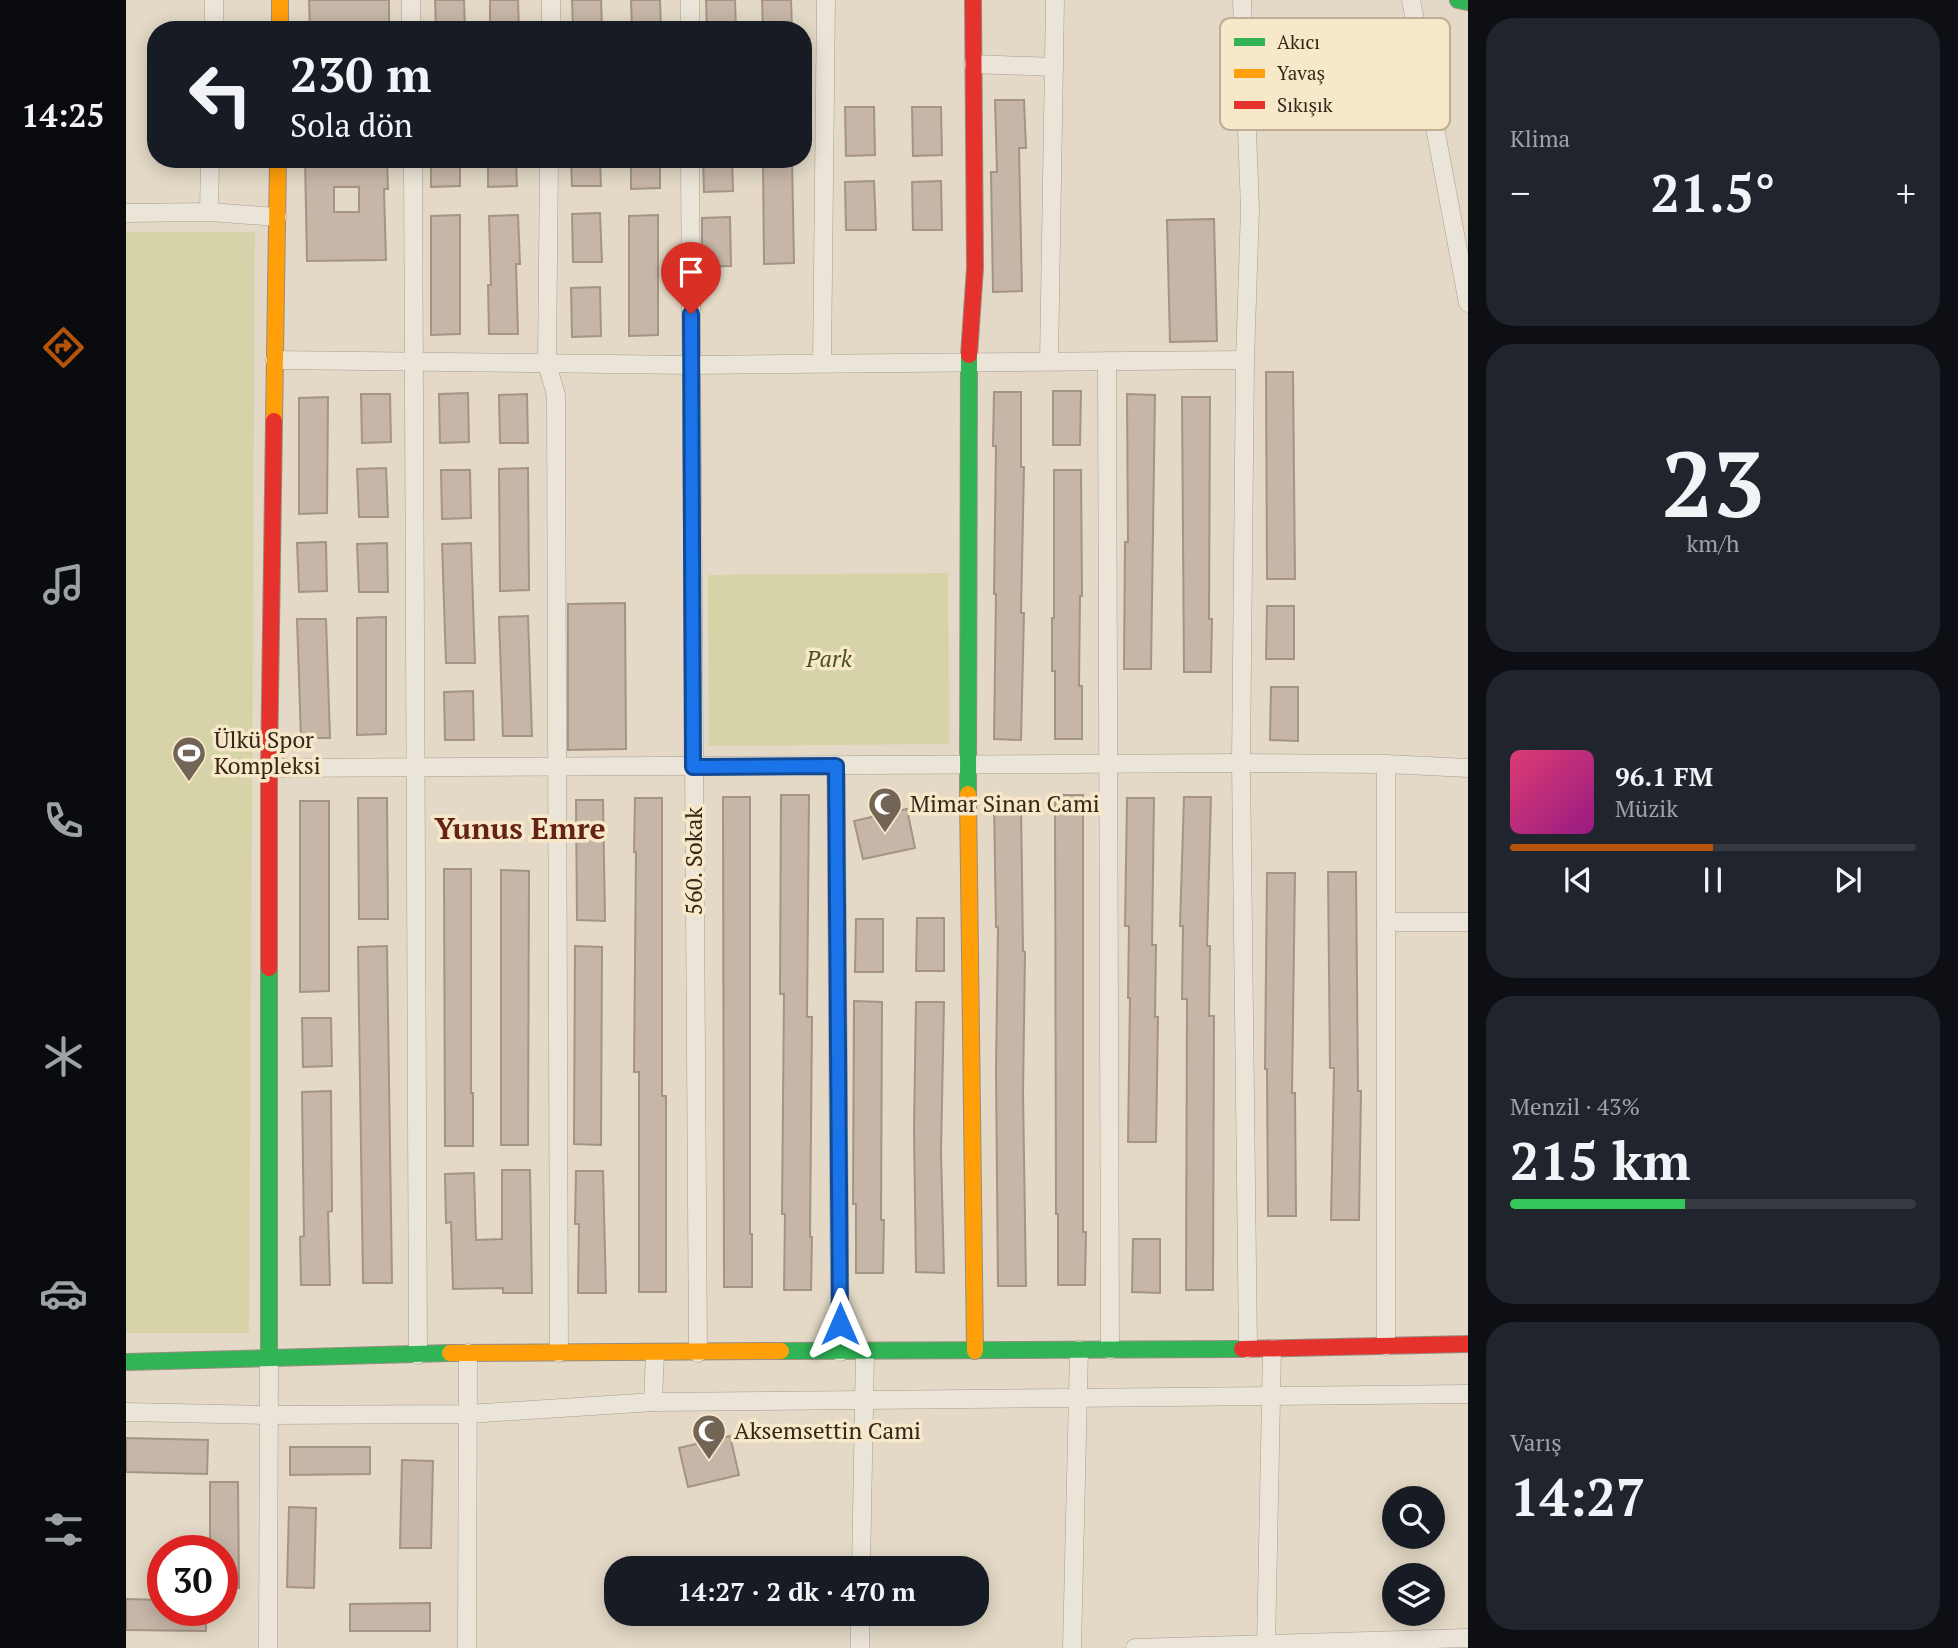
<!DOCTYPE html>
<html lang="tr">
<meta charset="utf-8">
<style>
body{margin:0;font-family:"PT Serif",serif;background:#20242c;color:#f1f3f6;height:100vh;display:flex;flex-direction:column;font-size:26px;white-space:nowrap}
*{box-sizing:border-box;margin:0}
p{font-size:23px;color:#9ea1a6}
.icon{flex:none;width:38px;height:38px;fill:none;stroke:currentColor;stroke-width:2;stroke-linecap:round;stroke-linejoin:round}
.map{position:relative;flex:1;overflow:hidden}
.drawer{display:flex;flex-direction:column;gap:18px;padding:18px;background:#0d0f14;width:490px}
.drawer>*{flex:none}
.hud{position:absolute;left:21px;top:21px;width:665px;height:147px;border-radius:28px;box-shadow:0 4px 18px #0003;background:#171b24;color:#f1f3f6;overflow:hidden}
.fabs{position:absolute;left:1256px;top:1486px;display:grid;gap:14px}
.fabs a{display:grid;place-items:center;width:63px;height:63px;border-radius:50%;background:#171b24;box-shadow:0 4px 18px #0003;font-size:35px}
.speed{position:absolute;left:21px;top:1535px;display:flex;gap:14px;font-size:35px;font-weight:700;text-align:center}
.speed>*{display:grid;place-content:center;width:91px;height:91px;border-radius:50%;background:#171b24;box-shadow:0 4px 18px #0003;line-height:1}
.speed .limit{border:10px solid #d22;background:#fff;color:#111}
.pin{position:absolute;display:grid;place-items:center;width:60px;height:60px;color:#fff;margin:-72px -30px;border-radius:50% 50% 50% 0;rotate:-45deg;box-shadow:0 0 7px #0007}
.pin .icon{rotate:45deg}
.me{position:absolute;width:77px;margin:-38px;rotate:0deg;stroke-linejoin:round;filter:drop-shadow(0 0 5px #0008)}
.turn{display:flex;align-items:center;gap:24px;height:147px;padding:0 28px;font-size:32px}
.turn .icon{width:91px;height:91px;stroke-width:2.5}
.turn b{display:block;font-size:49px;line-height:60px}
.big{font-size:52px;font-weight:700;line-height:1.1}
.drawer .card{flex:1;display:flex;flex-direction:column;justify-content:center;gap:10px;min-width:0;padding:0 24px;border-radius:28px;background:#20242c}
.drawer .dial{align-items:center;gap:0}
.dial b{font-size:91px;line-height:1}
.song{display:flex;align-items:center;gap:21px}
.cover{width:84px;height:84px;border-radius:10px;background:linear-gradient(135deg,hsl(340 70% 55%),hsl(310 70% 35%))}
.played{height:7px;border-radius:4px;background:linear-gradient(90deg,#b45309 50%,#363941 50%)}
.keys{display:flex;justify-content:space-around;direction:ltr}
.heat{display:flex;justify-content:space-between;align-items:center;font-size:38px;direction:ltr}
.charge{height:10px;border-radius:5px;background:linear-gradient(90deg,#34c759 43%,#363941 0)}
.trip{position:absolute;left:478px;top:1556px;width:385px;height:70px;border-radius:28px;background:#171b24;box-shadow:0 4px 18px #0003;font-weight:700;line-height:70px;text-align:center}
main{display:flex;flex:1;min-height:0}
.dock{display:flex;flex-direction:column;width:126px;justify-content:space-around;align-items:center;background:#090b0e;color:#9ea1a6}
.dock .icon{width:49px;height:49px}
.dock .on{color:#b45309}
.dock b{font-size:32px;color:#f1f3f6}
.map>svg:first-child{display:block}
.green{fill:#d5d3a7}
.building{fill:#c7b6a7;stroke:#a39486;stroke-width:2;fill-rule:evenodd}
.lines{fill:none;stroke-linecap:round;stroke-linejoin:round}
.street-casing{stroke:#a79e90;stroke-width:19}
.fast-casing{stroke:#978d80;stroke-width:18}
.slow-casing{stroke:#978d80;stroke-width:18}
.jam-casing{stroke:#978d80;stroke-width:18}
.street{stroke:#ebe4d8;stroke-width:18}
.fast{stroke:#30b455;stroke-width:16}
.slow{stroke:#ff9f0a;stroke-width:16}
.jam{stroke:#e5322d;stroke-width:16}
.route-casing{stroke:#114b97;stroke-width:18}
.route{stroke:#1a73e8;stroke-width:12}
.labels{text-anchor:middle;stroke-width:7;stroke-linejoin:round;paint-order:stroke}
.park-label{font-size:23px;font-style:italic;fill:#48531f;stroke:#f7e8c9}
.poi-label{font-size:23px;fill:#352619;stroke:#f7e8c9;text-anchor:start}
.street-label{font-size:23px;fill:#352619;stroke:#f7e8c9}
.district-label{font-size:30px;font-weight:bold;fill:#642316;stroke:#f7e8c9}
.key{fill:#f7e8c9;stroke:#bdae94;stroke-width:2}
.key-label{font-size:19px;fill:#352619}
</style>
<main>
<nav class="dock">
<b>14:25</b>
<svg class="icon on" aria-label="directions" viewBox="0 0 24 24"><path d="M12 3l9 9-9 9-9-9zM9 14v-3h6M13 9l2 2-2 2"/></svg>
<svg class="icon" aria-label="music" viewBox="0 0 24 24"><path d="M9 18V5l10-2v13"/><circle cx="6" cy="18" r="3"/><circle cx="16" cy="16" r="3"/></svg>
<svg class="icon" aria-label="phone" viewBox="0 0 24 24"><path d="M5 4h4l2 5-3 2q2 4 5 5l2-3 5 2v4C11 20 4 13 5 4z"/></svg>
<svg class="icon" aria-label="climate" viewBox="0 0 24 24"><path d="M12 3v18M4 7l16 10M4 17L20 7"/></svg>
<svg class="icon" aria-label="car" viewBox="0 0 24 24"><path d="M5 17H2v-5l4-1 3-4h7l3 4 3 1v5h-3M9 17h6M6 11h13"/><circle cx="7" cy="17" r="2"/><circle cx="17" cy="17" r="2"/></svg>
<svg class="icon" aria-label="filters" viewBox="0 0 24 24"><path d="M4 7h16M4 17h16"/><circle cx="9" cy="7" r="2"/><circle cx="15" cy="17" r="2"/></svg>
</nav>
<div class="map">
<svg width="1342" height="1648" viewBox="0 0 1342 1648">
<rect width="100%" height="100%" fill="#e3d9c6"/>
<g class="green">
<polygon points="0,232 129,232 123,1333 0,1333"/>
<polygon points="822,573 823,744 583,746 582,575"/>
</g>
<g class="building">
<polygon points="183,0 263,0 263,30 184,30"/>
<polygon points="309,0 338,0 339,30 310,30"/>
<polygon points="364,0 392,0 393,30 364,30"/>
<polygon points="446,0 475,0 476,30 447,30"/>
<polygon points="505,0 534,0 535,30 506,30"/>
<polygon points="580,0 609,0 610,30 581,30"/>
<polygon points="636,0 665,0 666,30 637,30"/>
<polygon points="869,100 898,100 900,148 893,148 896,291 867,292 865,172 871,172"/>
<polygon points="719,107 748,107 749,155 720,156"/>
<polygon points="786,107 815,107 816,155 787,156"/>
<path d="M179,159H261L262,189H258L260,260L181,261ZM208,187H233V212H208Z"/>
<polygon points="305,159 334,159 334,186 305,187"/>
<polygon points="362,159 390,159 391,186 362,187"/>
<polygon points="445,159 474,159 475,186 446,186"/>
<polygon points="505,159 534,159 534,188 505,189"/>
<polygon points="577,159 606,159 607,191 578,192"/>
<polygon points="637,159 666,159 668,263 638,264"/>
<polygon points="748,181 750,230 720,230 719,182"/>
<polygon points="815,181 816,230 787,230 786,182"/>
<polygon points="474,213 476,262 447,262 446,214"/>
<polygon points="334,215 334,334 305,335 305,216"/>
<polygon points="392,215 394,264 390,264 392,334 363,334 362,285 365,285 363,216"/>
<polygon points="532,215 532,335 503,336 503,216"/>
<polygon points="604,217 605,266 576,267 576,218"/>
<polygon points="1088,219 1091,341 1044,342 1041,220"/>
<polygon points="474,287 475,336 446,337 445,288"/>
<polygon points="1140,372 1167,372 1169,579 1141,579"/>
<polygon points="927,391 955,391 954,445 927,445"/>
<polygon points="868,392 895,392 895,467 898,467 895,613 898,613 895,740 868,739 870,594 868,594 870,446 867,446"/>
<polygon points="342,393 343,442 314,443 313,394"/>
<polygon points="235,394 264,394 265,442 236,443"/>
<polygon points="401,394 402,443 374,443 373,395"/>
<polygon points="1001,394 1029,395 1025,669 998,669 999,542 1002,542"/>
<polygon points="202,397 201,513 173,514 173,398"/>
<polygon points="1056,397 1084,397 1083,619 1086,619 1085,672 1058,672"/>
<polygon points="260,468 262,517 233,517 231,469"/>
<polygon points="402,468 403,590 374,591 373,469"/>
<polygon points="315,470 344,470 345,518 316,519"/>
<polygon points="928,470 955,470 956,596 954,596 953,686 956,686 956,739 929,739 929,671 926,671 926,618 928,618"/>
<polygon points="200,542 201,591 173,592 171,543"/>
<polygon points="261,543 262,592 233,592 231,544"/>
<polygon points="345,543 349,663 320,663 316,544"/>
<polygon points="499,603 500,749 442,750 442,604"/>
<polygon points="1141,606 1168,606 1168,659 1140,659"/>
<polygon points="402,616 406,736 377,736 373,617"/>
<polygon points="260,617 260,734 231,735 231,618"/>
<polygon points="171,619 200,619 204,738 175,738"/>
<polygon points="1145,687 1172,687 1172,741 1144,740"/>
<polygon points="347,691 348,740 319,740 318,692"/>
<polygon points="655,795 683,795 681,1017 686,1017 684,1237 686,1237 685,1290 658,1290 659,1214 656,1214 658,994 654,994"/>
<polygon points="929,795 957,795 957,1232 960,1232 959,1285 932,1285 932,1214 930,1214"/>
<polygon points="597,797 624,797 624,1234 626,1234 626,1287 598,1287"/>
<polygon points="1058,797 1085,797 1081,946 1084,946 1083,1016 1088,1016 1087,1290 1060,1290 1061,999 1056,999 1057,926 1054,926"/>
<polygon points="232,798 261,798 262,919 233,919"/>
<polygon points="509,798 536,798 536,1096 540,1096 540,1292 513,1292 513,1072 508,1072 510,852 508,852"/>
<polygon points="1001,798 1028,798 1026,945 1030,945 1029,1017 1032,1017 1030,1142 1002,1142 1004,998 1002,998 1003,926 999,926"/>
<polygon points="450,800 477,800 479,921 451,920"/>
<polygon points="174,801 203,801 203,991 174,992"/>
<polygon points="868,802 895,803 897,951 899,952 897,1093 900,1286 872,1286 870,1070 872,927 870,927"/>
<polygon points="781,809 789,848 737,859 728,821"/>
<polygon points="318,869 345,869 345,1093 347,1093 347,1146 319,1146"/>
<polygon points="375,870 403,871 402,1145 375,1145"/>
<polygon points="1202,872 1230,872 1232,1091 1235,1091 1233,1220 1205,1220 1208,1068 1204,1068"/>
<polygon points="1141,873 1169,873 1166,1093 1169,1093 1170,1216 1142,1216 1141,1069 1139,1069"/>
<polygon points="791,918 818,918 818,971 790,971"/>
<polygon points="730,919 757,919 757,972 729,972"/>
<polygon points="261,946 266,1283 237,1283 232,947"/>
<polygon points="449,946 476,947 475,1145 448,1144"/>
<polygon points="728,1001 756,1002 755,1220 758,1220 757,1273 730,1273 730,1204 727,1204"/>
<polygon points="790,1002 818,1002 815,1152 818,1273 790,1272 788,1129"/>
<polygon points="176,1018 205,1018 206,1066 177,1067"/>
<polygon points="205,1091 206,1211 202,1212 204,1285 175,1285 174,1237 178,1236 176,1092"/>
<polygon points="376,1170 404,1170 406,1293 377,1293 377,1288 327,1289 325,1222 320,1223 319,1174 348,1173 350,1240 376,1239"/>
<polygon points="450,1171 477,1171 480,1293 452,1293 453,1224 449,1224"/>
<polygon points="1007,1239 1034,1239 1034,1293 1006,1292"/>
<polygon points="604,1436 613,1475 562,1487 553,1448"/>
<polygon points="0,1438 82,1440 81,1474 0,1472"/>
<polygon points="164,1447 244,1447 244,1474 164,1475"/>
<polygon points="276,1460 307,1461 305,1548 274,1548"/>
<polygon points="84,1482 112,1482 113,1588 96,1588 96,1550 84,1550"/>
<polygon points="163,1507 190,1508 188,1588 161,1587"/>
<polygon points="0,1599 37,1600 37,1610 80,1610 80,1631 0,1630"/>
<polygon points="304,1603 304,1631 224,1631 224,1604"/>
</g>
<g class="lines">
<g class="street-casing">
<g id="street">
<polyline points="285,0 285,30"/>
<polyline points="564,0 564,30"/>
<polyline points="1116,0 1124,209 1119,360 1115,763 1122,1349"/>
<polyline points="1285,0 1342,303"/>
<polyline points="88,30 88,0"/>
<polyline points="425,30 425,0"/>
<polyline points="847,64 928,67"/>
<polyline points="287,159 292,1355"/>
<polyline points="423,159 421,364 430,395 433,1353"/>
<polyline points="564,159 572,1353"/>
<polyline points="83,212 84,159"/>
<polyline points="0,213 83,212 151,217"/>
<polyline points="149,360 565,365 1119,360"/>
<polyline points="923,361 929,0"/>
<polyline points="981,361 984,1350"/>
<polyline points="696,363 700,0"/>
<polyline points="1260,764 1260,1346"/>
<polyline points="710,766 714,1352"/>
<polyline points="143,768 1115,763 1260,764 1342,768"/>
<polyline points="1260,922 1342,922"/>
<polyline points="527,1402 529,1353"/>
<polyline points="0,1412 143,1415 342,1414 527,1402 1342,1394"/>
<polyline points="735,1568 739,1352"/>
<polyline points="142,1648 143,1358"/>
<polyline points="341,1648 342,1353"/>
<polyline points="734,1648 734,1614"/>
<polyline points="946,1648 953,1350"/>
<polyline points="1009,1648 1342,1638"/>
<polyline points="1140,1648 1146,1349"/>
</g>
</g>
<g class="fast-casing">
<g id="fast">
<polyline points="1332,0 1342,2"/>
<polyline points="842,794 843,355"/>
<polyline points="143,968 143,1358"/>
<polyline points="655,1351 1116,1349"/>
<polyline points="0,1362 324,1353"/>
</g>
</g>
<g class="slow-casing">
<g id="slow">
<polyline points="154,0 154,30"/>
<polyline points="148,421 152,159"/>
<polyline points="842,794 849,1351"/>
<polyline points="324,1353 655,1351"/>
</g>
</g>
<g class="jam-casing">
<g id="jam">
<polyline points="843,355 849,268 847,0"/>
<polyline points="143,968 143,768 148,421"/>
<polyline points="1116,1349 1342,1344"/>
</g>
</g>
<use href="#street" class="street"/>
<use href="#fast" class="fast"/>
<use href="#slow" class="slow"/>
<use href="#jam" class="jam"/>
</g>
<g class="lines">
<g class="route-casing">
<polyline id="route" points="565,314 567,767 710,766 714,1324"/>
</g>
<use href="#route" class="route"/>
</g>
<defs>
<g id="stadium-pin" transform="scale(1.75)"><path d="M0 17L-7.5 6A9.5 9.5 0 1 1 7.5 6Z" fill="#726556" stroke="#f7e8c9"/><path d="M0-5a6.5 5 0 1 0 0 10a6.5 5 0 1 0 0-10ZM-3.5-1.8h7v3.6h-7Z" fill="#fff"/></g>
<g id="mosque-pin" transform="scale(1.75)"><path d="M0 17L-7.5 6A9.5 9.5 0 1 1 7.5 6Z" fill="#726556" stroke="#f7e8c9"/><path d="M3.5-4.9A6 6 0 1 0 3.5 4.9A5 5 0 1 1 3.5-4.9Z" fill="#fff"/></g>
</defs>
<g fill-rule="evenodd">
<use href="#stadium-pin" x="63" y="753"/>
<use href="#mosque-pin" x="759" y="804"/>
<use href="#mosque-pin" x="583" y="1431"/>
</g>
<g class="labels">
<g class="park-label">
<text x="703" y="667">Park</text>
</g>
<g class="poi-label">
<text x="88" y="748">Ülkü Spor<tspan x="88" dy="26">Kompleksi</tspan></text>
<text x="784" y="812">Mimar Sinan Cami</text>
<text x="608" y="1439">Aksemsettin Cami</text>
</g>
<g class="street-label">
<text transform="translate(568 861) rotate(-90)" y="8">560. Sokak</text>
</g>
<g class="district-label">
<text x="394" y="839">Yunus Emre</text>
</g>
</g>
<rect x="1094" y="18" width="230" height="112" rx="10" class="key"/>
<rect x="1108" y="38" width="31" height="8" fill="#30b455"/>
<rect x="1108" y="69" width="31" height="9" fill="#ff9f0a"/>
<rect x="1108" y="101" width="31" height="8" fill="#e5322d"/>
<g class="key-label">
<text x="1151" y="49">Akıcı</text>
<text x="1151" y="80">Yavaş</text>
<text x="1151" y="112">Sıkışık</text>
</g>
</svg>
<div class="fabs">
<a><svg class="icon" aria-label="search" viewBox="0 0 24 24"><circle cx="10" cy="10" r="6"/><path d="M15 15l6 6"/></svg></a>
<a><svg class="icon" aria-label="layers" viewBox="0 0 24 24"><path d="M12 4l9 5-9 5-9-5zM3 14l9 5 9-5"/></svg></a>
</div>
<div class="speed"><div class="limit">30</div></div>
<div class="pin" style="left:565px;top:314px;background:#d93025"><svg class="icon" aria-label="arrive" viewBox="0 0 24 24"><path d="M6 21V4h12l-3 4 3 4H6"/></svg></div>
<svg class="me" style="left:714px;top:1324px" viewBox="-20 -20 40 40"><path d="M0-17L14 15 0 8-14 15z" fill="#1a73e8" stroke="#fff" stroke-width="4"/></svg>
<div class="trip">14:27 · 2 dk · 470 m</div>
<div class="hud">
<div class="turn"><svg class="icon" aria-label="left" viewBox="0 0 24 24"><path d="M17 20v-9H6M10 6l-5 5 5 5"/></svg><div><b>230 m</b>Sola dön</div></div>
</div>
</div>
<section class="drawer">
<div class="card"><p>Klima</p>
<div class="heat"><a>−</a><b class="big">21.5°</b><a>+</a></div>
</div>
<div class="card dial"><b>23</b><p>km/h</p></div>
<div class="card">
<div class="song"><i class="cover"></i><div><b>96.1 FM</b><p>Müzik</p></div></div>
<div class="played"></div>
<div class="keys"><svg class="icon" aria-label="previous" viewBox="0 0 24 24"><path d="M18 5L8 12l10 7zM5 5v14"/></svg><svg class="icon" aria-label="pause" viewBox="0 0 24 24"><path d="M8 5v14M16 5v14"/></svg><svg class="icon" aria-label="next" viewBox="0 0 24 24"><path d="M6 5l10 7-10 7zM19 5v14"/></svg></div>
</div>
<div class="card"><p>Menzil · 43%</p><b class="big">215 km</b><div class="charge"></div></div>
<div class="card"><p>Varış</p><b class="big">14:27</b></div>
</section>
</main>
